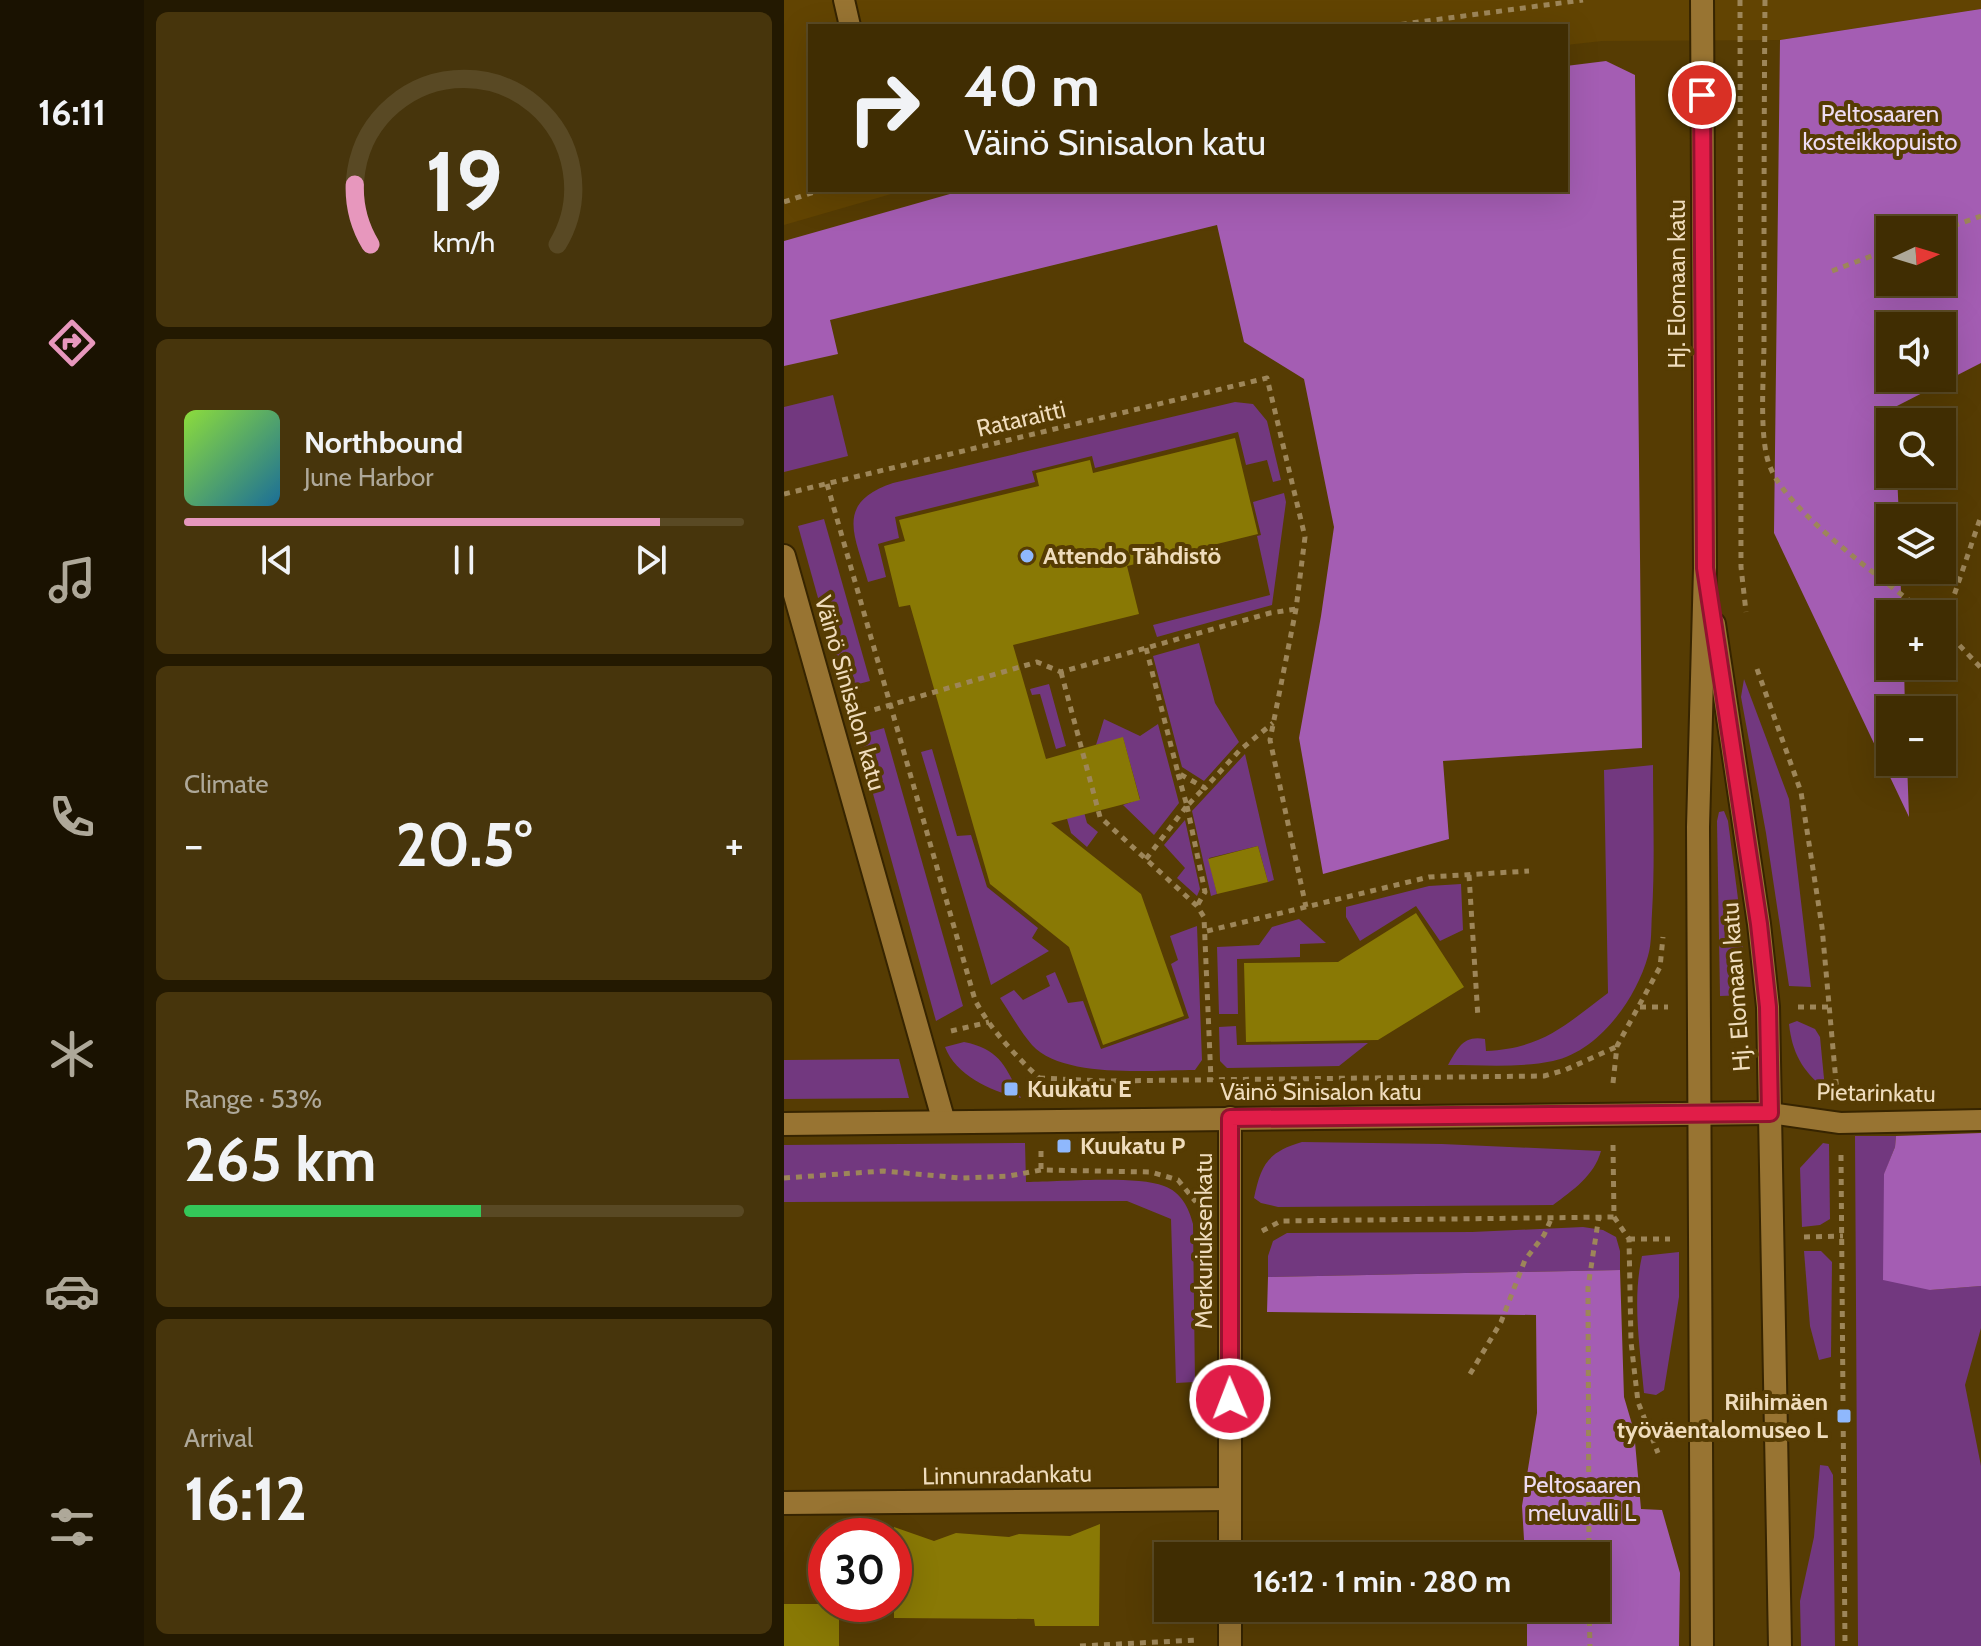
<!DOCTYPE html>
<meta charset="utf-8">
<style>
body{margin:0;font-family:Cabin,sans-serif;background:#47350c;color:#f1f3f6;height:100vh;display:flex;flex-direction:column;font-size:30px;white-space:nowrap}
*{box-sizing:border-box;margin:0}
p{font-size:26px;color:#aea899}
.icon{flex:none;width:44px;height:44px;fill:none;stroke:currentColor;stroke-width:2;stroke-linecap:round;stroke-linejoin:round}
.map{position:relative;flex:1;overflow:hidden}
.panel{display:flex;flex-direction:column;gap:12px;padding:12px;background:#231901;width:640px}
.panel>*{flex:none}
.banner{position:absolute;left:24px;top:24px;width:760px;height:168px;border-radius:0px;box-shadow:0 8px 32px #0002,0 0 0 2px #594924;background:#402d02;color:#f1f3f6;overflow:hidden}
.needle{width:52px;rotate:86deg}
.buttons{position:absolute;left:1092px;top:216px;display:grid;gap:16px}
.buttons a{display:grid;place-items:center;width:80px;height:80px;border-radius:0px;background:#402d02;box-shadow:0 8px 32px #0002,0 0 0 2px #594924;font-size:40px}
.speed{position:absolute;left:24px;top:1518px;display:flex;gap:16px;font-size:40px;font-weight:700;text-align:center}
.speed>*{display:grid;place-content:center;width:104px;height:104px;border-radius:50%;background:#402d02;box-shadow:0 8px 32px #0002,0 0 0 2px #594924;line-height:1}
.speed .limit{border:12px solid #d22;background:#fff;color:#111}
.pin{position:absolute;display:grid;place-items:center;width:68px;height:68px;color:#fff;margin:-34px;border:4px solid #fff;border-radius:50%;box-shadow:0 2px 8px #0007}
.me{position:absolute;width:88px;margin:-44px;rotate:359deg;stroke-linejoin:round;filter:drop-shadow(0 0 6px #0008)}
.turn{display:flex;align-items:center;gap:28px;height:168px;padding:0 24px;font-size:36px}
.turn .icon{width:104px;height:104px;stroke-width:2.5}
.turn b{display:block;font-size:56px;line-height:68px}
.big{font-size:60px;font-weight:700;line-height:1.1}
.panel .widget{flex:1;display:flex;flex-direction:column;justify-content:center;gap:12px;min-width:0;padding:0 28px;border-radius:12px;background:#47350c}
.panel .dial{align-items:center;gap:0}
.dial svg{height:208px;overflow:visible;fill:none;stroke:#594924;stroke-width:7;stroke-linecap:round;text-anchor:middle}
.dial text{fill:#f1f3f6;stroke:none}
.song{display:flex;align-items:center;gap:24px}
.cover{width:96px;height:96px;border-radius:12px;background:linear-gradient(135deg,hsl(90 70% 55%),hsl(200 70% 35%))}
.played{height:8px;border-radius:4px;background:linear-gradient(90deg,#e797bd 85%,#594924 85%)}
.keys{display:flex;justify-content:space-around;direction:ltr}
.heat{display:flex;justify-content:space-between;align-items:center;font-size:44px;direction:ltr}
.charge{height:12px;border-radius:6px;background:linear-gradient(90deg,#34c759 53%,#594924 0)}
.trip{position:absolute;left:370px;top:1542px;width:456px;height:80px;border-radius:0px;background:#402d02;box-shadow:0 8px 32px #0002,0 0 0 2px #594924;font-weight:700;line-height:80px;text-align:center}
main{display:flex;flex:1;min-height:0}
.tabs{display:flex;flex-direction:column;width:144px;justify-content:space-around;align-items:center;background:#1a1201;color:#aea899}
.tabs .icon{width:56px;height:56px}
.tabs .active{color:#e797bd}
.tabs b{font-size:36px;color:#f1f3f6}
.map>svg:first-child{display:block}
.built{fill:#624402}
.green{fill:#72387f}
.forest{fill:#a45db3;fill-rule:evenodd}
.building{fill:#897905}
.lines{fill:none;stroke-linecap:round;stroke-linejoin:round}
.service-casing{stroke:#362400;stroke-width:24}
.minor-casing{stroke:#362400;stroke-width:26}
.tertiary-casing{stroke:#362400;stroke-width:26}
.path{stroke:#9d8659;stroke-width:5;stroke-dasharray:6 6;stroke-linecap:butt}
.service{stroke:#987432;stroke-width:20}
.minor{stroke:#987432;stroke-width:22}
.tertiary{stroke:#987432;stroke-width:22}
.route-casing{stroke:#92132f;stroke-width:20}
.route{stroke:#e11d48;stroke-width:14}
.poi-dot{fill:#8fb8fd;stroke:#563c03;stroke-width:3}
.labels{text-anchor:middle;stroke-width:8;stroke-linejoin:round;paint-order:stroke}
.park-label{font-size:24px;fill:#eedcf2;stroke:#563c03}
.street-label{font-size:24px;fill:#efdcbc;stroke:#563c03}
.poi-label{font-size:24px;font-weight:bold;fill:#efdcbc;stroke:#563c03;text-anchor:start}
</style>
<main>
<nav class="tabs">
<b>16:11</b>
<svg class="icon active" aria-label="directions" viewBox="0 0 24 24"><path d="M12 3l9 9-9 9-9-9zM9 14v-3h6M13 9l2 2-2 2"/></svg>
<svg class="icon" aria-label="music" viewBox="0 0 24 24"><path d="M9 18V5l10-2v13"/><circle cx="6" cy="18" r="3"/><circle cx="16" cy="16" r="3"/></svg>
<svg class="icon" aria-label="phone" viewBox="0 0 24 24"><path d="M5 4h4l2 5-3 2q2 4 5 5l2-3 5 2v4C11 20 4 13 5 4z"/></svg>
<svg class="icon" aria-label="climate" viewBox="0 0 24 24"><path d="M12 3v18M4 7l16 10M4 17L20 7"/></svg>
<svg class="icon" aria-label="car" viewBox="0 0 24 24"><path d="M5 17H2v-5l4-1 3-4h7l3 4 3 1v5h-3M9 17h6M6 11h13"/><circle cx="7" cy="17" r="2"/><circle cx="17" cy="17" r="2"/></svg>
<svg class="icon" aria-label="filters" viewBox="0 0 24 24"><path d="M4 7h16M4 17h16"/><circle cx="9" cy="7" r="2"/><circle cx="15" cy="17" r="2"/></svg>
</nav>
<section class="panel">
<div class="widget dial"><svg viewBox="0 0 100 80">
<path d="M14 69A42 42 0 1 1 86 69"/>
<path d="M14 69A42 42 0 0 1 8 46" stroke="#e797bd"/>
<text x="50" y="56" font-size="32" font-weight="700">19</text>
<text x="50" y="72" font-size="11">km/h</text>
</svg></div>
<div class="widget">
<div class="song"><i class="cover"></i><div><b>Northbound</b><p>June Harbor</p></div></div>
<div class="played"></div>
<div class="keys"><svg class="icon" aria-label="previous" viewBox="0 0 24 24"><path d="M18 5L8 12l10 7zM5 5v14"/></svg><svg class="icon" aria-label="pause" viewBox="0 0 24 24"><path d="M8 5v14M16 5v14"/></svg><svg class="icon" aria-label="next" viewBox="0 0 24 24"><path d="M6 5l10 7-10 7zM19 5v14"/></svg></div>
</div>
<div class="widget"><p>Climate</p>
<div class="heat"><a>−</a><b class="big">20.5°</b><a>+</a></div>
</div>
<div class="widget"><p>Range · 53%</p><b class="big">265 km</b><div class="charge"></div></div>
<div class="widget"><p>Arrival</p><b class="big">16:12</b></div>
</section>
<div class="map">
<svg width="1197" height="1646" viewBox="0 0 1197 1646">
<rect width="100%" height="100%" fill="#563c03"/>
<polygon class="built" points="0,0 1197,0 1197,9 996,40 818,41 782,45 782,26 26,26 26,190 121,190 0,225"/>
<g class="green">
<polygon points="49,395 64,456 0,472 0,407"/>
<path d="M451,402L469,404L483,421L497,480L489,482L483,460L462,465L454,432L311,468L308,456L248,471L251,482L111,517L115,538L94,544L102,577L84,582C71,535 50,503 109,483Z"/>
<polygon points="500,493 502,502 488,605 373,637 369,625 486,595 473,536 477,535 469,502"/>
<polygon points="40,519 86,681 59,688 14,526"/>
<polygon points="415,643 431,703 455,742 420,781 398,767 369,656"/>
<polygon points="960,679 1005,799 1027,987 1005,986 982,833 957,697"/>
<polygon points="265,684 282,746 272,749 256,694 248,695 246,689"/>
<polygon points="320,719 356,736 374,724 395,803 370,835 339,805 356,799 339,738 312,745"/>
<polygon points="100,728 179,1006 152,1021 73,736"/>
<polygon points="148,749 173,836 187,835 203,887 254,928 248,938 265,951 207,985 137,752"/>
<polygon points="461,754 490,880 484,882 474,846 425,858 433,894 427,896 408,811"/>
<path d="M869,765C869,815 871,864 868,913C867,927 868,943 864,956C852,999 815,1051 769,1061C735,1068 698,1065 664,1065C674,1048 679,1035 701,1039L702,1051C759,1048 780,1026 824,993L820,770Z"/>
<polygon points="289,772 303,823 314,832 303,847 287,833 271,776"/>
<polygon points="940,811 944,821 958,930 962,995 936,996 933,821 935,812"/>
<polygon points="401,820 416,889 413,896 393,878 401,868 380,845"/>
<polygon points="677,884 679,930 656,941 632,906 576,941 562,917 562,907 645,886"/>
<polygon points="515,919 542,943 516,944 516,957 453,959 454,1014 435,1014 433,947 475,945 488,927"/>
<path d="M413,926L418,1060L411,1070C368,1070 279,1079 248,1045C236,1031 226,1013 216,998L230,990L239,1000L266,986L262,976L271,972L284,1003L299,1001L317,1049L405,1018L387,964L394,960L386,936Z"/>
<path d="M1013,1021L1031,1029L1036,1037L1041,1089C1018,1071 1008,1052 1005,1024Z"/>
<polygon points="452,1026 453,1045 584,1043 555,1066 443,1068 436,1061 435,1027"/>
<path d="M180,1042C216,1049 222,1067 237,1098C209,1092 172,1076 161,1047Z"/>
<polygon points="115,1059 125,1098 0,1099 0,1060"/>
<polygon points="1071,1136 1112,1136 1111,1147 1100,1175 1146,1290 1197,1286 1197,1328 1181,1385 1197,1466 1197,1646 1074,1646"/>
<path d="M518,1142L658,1144L817,1151C810,1176 789,1190 769,1205L494,1207L477,1203L470,1198C477,1164 484,1152 518,1142Z"/>
<path d="M241,1143L242,1182C276,1182 351,1175 380,1186C397,1192 405,1208 409,1224L411,1382L392,1383L387,1219L343,1201L0,1202V1145Z"/>
<polygon points="1039,1143 1045,1144 1046,1219 1036,1225 1018,1227 1016,1168"/>
<polygon points="799,1227 819,1230 832,1237 836,1251 836,1270 484,1277 484,1256 489,1241 503,1233 688,1232"/>
<polygon points="1020,1251 1037,1251 1048,1262 1047,1357 1035,1360 1026,1326"/>
<path d="M895,1252V1297L880,1390L872,1395L860,1393C856,1348 848,1300 858,1256Z"/>
<polygon points="1036,1465 1044,1466 1049,1475 1051,1646 1017,1646 1016,1601 1030,1537"/>
</g>
<g class="forest">
<path d="M1197,9V363L1111,407V422H1106V474H1113L1115,518H1106V570H1116L1118,614H1106V666H1120L1121,710H1106V762H1123L1125,817L990,533L996,40ZM1106,230H1158V282H1106ZM1106,326H1158V378H1106Z"/>
<polygon points="822,61 851,75 858,748 659,761 665,839 539,874 515,738 537,616 550,527 520,379 460,342 433,225 46,320 54,354 0,366 0,241 180,190 782,190 782,66"/>
<polygon points="1197,1133 1197,1286 1146,1290 1099,1280 1100,1174 1111,1147 1112,1136"/>
<polygon points="836,1270 840,1397 850,1431 857,1509 878,1510 896,1573 895,1646 743,1646 743,1608 812,1608 812,1556 741,1556 738,1506 753,1413 752,1315 483,1312 484,1277"/>
</g>
<g class="building">
<polygon points="451,438 474,534 343,566 355,614 229,645 262,759 339,737 356,800 267,823 357,894 400,1016 319,1045 285,947 206,884 126,605 115,607 100,546 121,541 115,520 255,486 252,473 306,460 309,473"/>
<polygon points="474,846 484,882 433,894 424,859"/>
<polygon points="632,913 680,987 594,1040 462,1042 460,963 554,962"/>
<polygon points="316,1524 315,1626 251,1626 250,1619 110,1618 110,1527 150,1541 172,1533 225,1537 235,1534 286,1536"/>
<rect x="0" y="1604" width="55" height="42"/>
</g>
<g class="lines">
<g class="service-casing">
<g id="service">
<polyline points="60,0 66,26"/>
<polyline points="986,1113 1056,1123 1197,1120"/>
</g>
</g>
<g class="minor-casing">
<g id="minor">
<polyline points="0,556 160,1122"/>
<polyline points="0,1124 986,1113"/>
<polyline points="0,1503 446,1499"/>
<polyline points="446,1556 446,1118"/>
<polyline points="446,1608 446,1646"/>
</g>
</g>
<g class="tertiary-casing">
<g id="tertiary">
<polyline points="930,624 975,924 984,1007 996,1646"/>
<polyline points="918,1646 914,827 921,568 918,0"/>
</g>
</g>
<g class="path">
<polyline points="956,0 957,567 962,612"/>
<path d="M981,0C980,114 980,228 980,342C980,374 974,442 987,469C1006,514 1102,581 1142,614"/>
<polyline points="605,26 799,0"/>
<polyline points="0,202 36,190"/>
<polyline points="1158,230 1197,216"/>
<polyline points="1048,271 1106,249"/>
<path d="M43,484L191,1000C206,1029 231,1055 255,1078V1089"/>
<polyline points="0,494 483,378 521,537 512,609 486,740 522,907"/>
<polyline points="1159,628 1197,516"/>
<polyline points="1159,628 1197,668"/>
<polyline points="362,648 394,773 421,788 456,750 489,723"/>
<polyline points="973,669 1017,792 1038,927 1053,1093"/>
<polyline points="277,672 316,817 413,906 420,917 427,1080"/>
<polyline points="79,713 253,662 277,672 486,613 512,609"/>
<polyline points="394,774 403,806 420,788"/>
<polyline points="403,806 421,892 413,906"/>
<polyline points="362,859 402,807"/>
<polyline points="685,875 694,1018"/>
<polyline points="423,931 645,877 745,871"/>
<polyline points="856,1007 884,1007"/>
<polyline points="1014,1007 1045,1007"/>
<polyline points="167,1031 205,1022"/>
<polyline points="255,1078 319,1081 760,1076 781,1070 832,1047"/>
<polyline points="829,1083 833,1046 876,967 879,937"/>
<polyline points="829,1145 830,1217 845,1239 847,1342 854,1402 874,1453"/>
<polyline points="257,1151 257,1170"/>
<polyline points="1057,1155 1061,1646"/>
<polyline points="0,1178 99,1171 177,1178 225,1176 257,1170 367,1172 394,1180 412,1202"/>
<polyline points="478,1231 497,1221 830,1217"/>
<polyline points="1020,1237 1059,1236"/>
<polyline points="845,1239 886,1239"/>
<polyline points="686,1374 717,1322 741,1260 760,1235 768,1217"/>
<polyline points="805,1556 804,1287 815,1216"/>
<polyline points="805,1608 806,1646"/>
<polyline points="296,1646 413,1640"/>
</g>
<use href="#service" class="service"/>
<use href="#minor" class="minor"/>
<use href="#tertiary" class="tertiary"/>
</g>
<g class="lines">
<g class="route-casing">
<polyline id="route" points="446,1399 446,1118 986,1113 984,1007 975,924 921,568 918,95"/>
</g>
<use href="#route" class="route"/>
</g>
<g class="poi-dot">
<circle cx="243" cy="556" r="8"/>
<rect x="219" y="1081" width="16" height="16" rx="4"/>
<rect x="272" y="1138" width="16" height="16" rx="4"/>
<rect x="1052" y="1408" width="16" height="16" rx="4"/>
</g>
<g class="labels">
<g class="park-label">
<text x="1096" y="122">Peltosaaren<tspan x="1096" dy="28">kosteikkopuisto</tspan></text>
<text x="798" y="1493">Peltosaaren<tspan x="798" dy="28">meluvalli L</tspan></text>
</g>
<g class="street-label">
<text transform="translate(893 284) rotate(-90)" y="8">Hj. Elomaan katu</text>
<text transform="translate(237 419) rotate(-13)" y="8">Rataraitti</text>
<text transform="translate(66 693) rotate(74)" y="8">Väinö Sinisalon katu</text>
<text transform="translate(952 987) rotate(-94)" y="8">Hj. Elomaan katu</text>
<text x="537" y="1100">Väinö Sinisalon katu</text>
<text transform="translate(1092 1093) rotate(1)" y="8">Pietarinkatu</text>
<text transform="translate(420 1241) rotate(-90)" y="8">Merkuriuksenkatu</text>
<text transform="translate(223 1475) rotate(-1)" y="8">Linnunradankatu</text>
</g>
<g class="poi-label">
<text x="259" y="564">Attendo Tähdistö</text>
<text x="243" y="1097">Kuukatu E</text>
<text x="296" y="1154">Kuukatu P</text>
<text x="1044" y="1410" text-anchor="end">Riihimäen<tspan x="1044" dy="28">työväentalomuseo L</tspan></text>
</g>
</g>
</svg>
<div class="buttons">
<a><svg class="needle" viewBox="-14 -14 28 28"><path d="M0-13l5 13h-10z" fill="#e53935"/><path d="M0 13l5-13h-10z" fill="#aea899"/></svg></a>
<a><svg class="icon" aria-label="sound" viewBox="0 0 24 24"><path d="M4 9h4l5-4v14l-5-4H4zM17 9q2 3 0 6"/></svg></a>
<a><svg class="icon" aria-label="search" viewBox="0 0 24 24"><circle cx="10" cy="10" r="6"/><path d="M15 15l6 6"/></svg></a>
<a><svg class="icon" aria-label="layers" viewBox="0 0 24 24"><path d="M12 4l9 5-9 5-9-5zM3 14l9 5 9-5"/></svg></a>
<a>+</a>
<a>−</a>
</div>
<div class="speed"><div class="limit">30</div></div>
<div class="pin" style="left:918px;top:95px;background:#d93025"><svg class="icon" aria-label="arrive" viewBox="0 0 24 24"><path d="M6 21V4h12l-3 4 3 4H6"/></svg></div>
<svg class="me" style="left:446px;top:1399px" viewBox="-20 -20 40 40"><circle r="17" fill="#e11d48" stroke="#fff" stroke-width="3"/><path d="M0-11L8 9 0 5-8 9z" fill="#fff"/></svg>
<div class="trip">16:12 · 1 min · 280 m</div>
<div class="banner">
<div class="turn"><svg class="icon" aria-label="right" viewBox="0 0 24 24"><path d="M7 20v-9h11M14 6l5 5-5 5"/></svg><div><b>40 m</b>Väinö Sinisalon katu</div></div>
</div>
</div>
</main>
